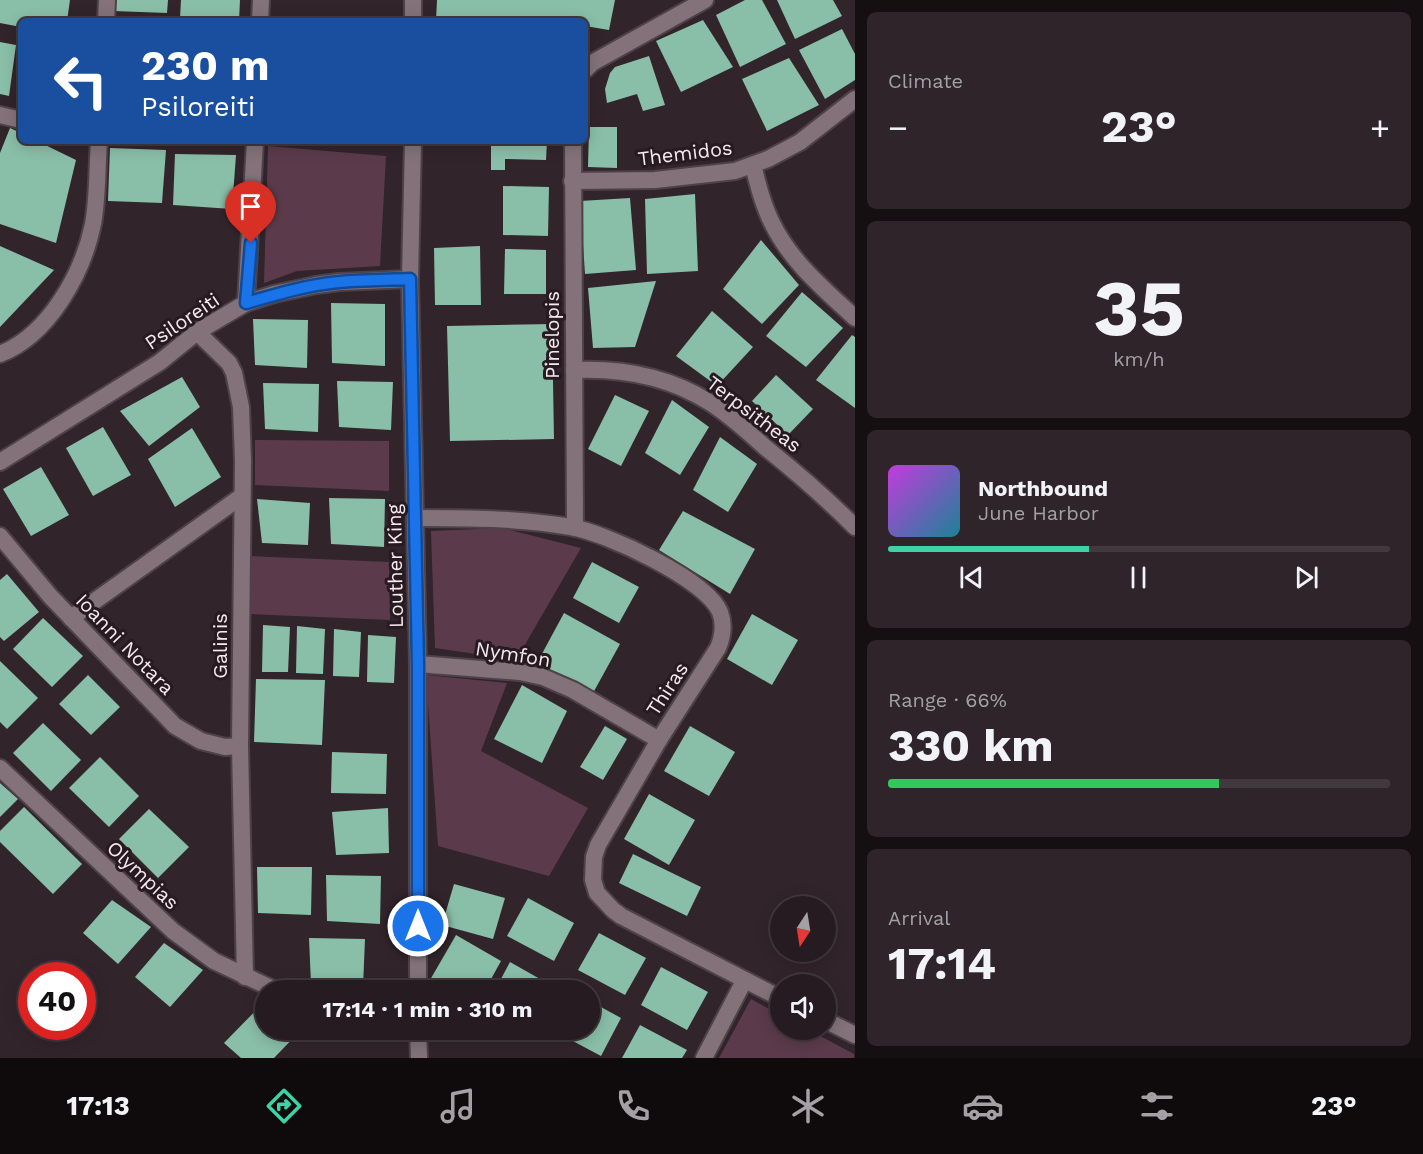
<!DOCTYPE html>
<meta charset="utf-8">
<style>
body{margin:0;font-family:"Work Sans",sans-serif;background:#2e2429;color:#f1f3f6;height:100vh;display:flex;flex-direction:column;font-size:22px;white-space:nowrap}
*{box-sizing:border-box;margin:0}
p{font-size:20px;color:#a4a1a5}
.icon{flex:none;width:33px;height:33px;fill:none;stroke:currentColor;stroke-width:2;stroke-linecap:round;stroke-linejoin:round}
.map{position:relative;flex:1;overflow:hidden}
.side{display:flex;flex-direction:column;gap:12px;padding:12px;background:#150f12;width:568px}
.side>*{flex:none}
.top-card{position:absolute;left:18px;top:18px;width:570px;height:126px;border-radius:9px;box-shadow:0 3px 15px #0003,0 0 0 2px #42393e;background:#1a4fa0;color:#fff;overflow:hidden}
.needle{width:39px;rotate:192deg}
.fabs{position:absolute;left:770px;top:896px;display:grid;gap:12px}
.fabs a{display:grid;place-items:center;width:66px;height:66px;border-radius:50%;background:#261b20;box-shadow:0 3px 15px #0003,0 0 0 2px #42393e;font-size:30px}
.speed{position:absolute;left:18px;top:962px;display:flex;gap:12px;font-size:30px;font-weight:700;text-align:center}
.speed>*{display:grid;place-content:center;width:78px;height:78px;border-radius:50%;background:#261b20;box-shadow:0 3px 15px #0003,0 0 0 2px #42393e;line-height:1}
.speed .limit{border:9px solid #d22;background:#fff;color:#111}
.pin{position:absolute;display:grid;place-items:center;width:51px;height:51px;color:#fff;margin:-62px -26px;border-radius:50% 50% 50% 0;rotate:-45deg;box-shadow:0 0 6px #0007}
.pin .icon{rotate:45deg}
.me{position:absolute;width:66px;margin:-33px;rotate:0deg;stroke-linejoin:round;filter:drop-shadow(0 0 4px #0008)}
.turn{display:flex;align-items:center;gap:21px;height:126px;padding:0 24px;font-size:27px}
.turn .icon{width:78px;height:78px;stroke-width:2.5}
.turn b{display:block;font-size:42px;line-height:51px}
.big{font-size:45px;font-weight:700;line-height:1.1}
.side .card{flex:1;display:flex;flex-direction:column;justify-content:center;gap:9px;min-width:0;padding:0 21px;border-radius:9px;background:#2e2429}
.side .dial{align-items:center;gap:0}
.dial b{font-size:78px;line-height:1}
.song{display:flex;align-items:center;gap:18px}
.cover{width:72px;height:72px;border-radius:9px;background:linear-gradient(135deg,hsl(290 70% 55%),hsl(190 70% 35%))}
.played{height:6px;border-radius:3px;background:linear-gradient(90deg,#3cd4a4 40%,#42393e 40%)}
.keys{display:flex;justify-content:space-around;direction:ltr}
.heat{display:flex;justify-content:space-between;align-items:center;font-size:33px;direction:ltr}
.charge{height:9px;border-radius:4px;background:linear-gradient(90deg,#34c759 66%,#42393e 0)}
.trip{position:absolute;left:255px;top:980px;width:345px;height:60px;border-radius:30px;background:#261b20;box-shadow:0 3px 15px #0003,0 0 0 2px #42393e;font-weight:700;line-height:60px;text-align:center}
.tab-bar{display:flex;height:96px;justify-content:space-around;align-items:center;background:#0f0b0d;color:#a4a1a5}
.tab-bar .icon{width:42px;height:42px}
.tab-bar .on{color:#3cd4a4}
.tab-bar b{font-size:27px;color:#f1f3f6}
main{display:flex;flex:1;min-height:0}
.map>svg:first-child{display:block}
.green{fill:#5b3b4b}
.building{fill:#89bea8}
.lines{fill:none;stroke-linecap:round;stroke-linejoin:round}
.minor-casing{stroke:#4e4248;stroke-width:20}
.tertiary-casing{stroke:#4e4248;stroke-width:20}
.minor{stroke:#83727a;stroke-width:16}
.tertiary{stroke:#83727a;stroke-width:16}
.route-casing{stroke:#114b97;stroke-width:15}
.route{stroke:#1a73e8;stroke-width:10}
.labels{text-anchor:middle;stroke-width:6;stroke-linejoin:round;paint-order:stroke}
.street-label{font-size:20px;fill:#f4eaef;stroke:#281a21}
</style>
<main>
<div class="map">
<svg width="855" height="1058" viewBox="0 0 855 1058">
<rect width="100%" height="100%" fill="#32242b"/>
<g class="green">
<polygon points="268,146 386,156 380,266 297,271 264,283"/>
<polygon points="255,440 389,441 389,491 255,485"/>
<polygon points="502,528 581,548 516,660 435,648 431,531"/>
<polygon points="249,556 389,562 390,620 251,614"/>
<polygon points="426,675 507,683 481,751 588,808 549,876 438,846"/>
<polygon points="751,999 780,1015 780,1029 807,1029 854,1054 854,1058 719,1058"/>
</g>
<g class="building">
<polygon points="0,0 70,0 67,21 21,21 21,27 0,23"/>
<polygon points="113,0 168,0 167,13 113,11"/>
<polygon points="181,0 240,0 239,21 180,18"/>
<polygon points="437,0 615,0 609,30 585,26 585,21 436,21"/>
<polygon points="745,0 762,0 786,44 740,67 716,15"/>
<polygon points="777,0 833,0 842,16 795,39"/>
<polygon points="703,20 733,67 681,92 656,41"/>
<polygon points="842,29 855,54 855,80 825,99 799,50"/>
<polygon points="0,42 16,45 9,96 0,94"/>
<polygon points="649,56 665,105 643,111 637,94 607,103 605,89 610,73 615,67"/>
<polygon points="789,58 819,105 767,131 742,79"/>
<polygon points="589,127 617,127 617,168 588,167"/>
<polygon points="10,128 21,133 21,141 37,141 76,160 56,243 0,224 0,153"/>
<polygon points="491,141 547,141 546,160 505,159 505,170 491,170"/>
<polygon points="110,148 166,150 162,203 108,201"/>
<polygon points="175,154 236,155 232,209 173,205"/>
<polygon points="503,186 549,187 548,236 503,235"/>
<polygon points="695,194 698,271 647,274 645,199"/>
<polygon points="630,198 636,270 585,274 580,201"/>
<polygon points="761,240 799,285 762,324 723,289"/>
<polygon points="0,246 54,270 0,327"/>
<polygon points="480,246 481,305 435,305 434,248"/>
<polygon points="505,249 546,250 546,294 504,294"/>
<polygon points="656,281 635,347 593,348 588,288"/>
<polygon points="802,292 843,328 806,367 766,336"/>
<polygon points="331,303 385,304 385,366 332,363"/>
<polygon points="712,311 753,347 717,386 676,356"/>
<polygon points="253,319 308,320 307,368 255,365"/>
<polygon points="552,324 554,439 450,441 447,326"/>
<polygon points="852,335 855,337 855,408 816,380"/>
<polygon points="776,375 813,409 788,435 752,401"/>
<polygon points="182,377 200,407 149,446 120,411"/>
<polygon points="337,381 393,382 391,430 339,427"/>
<polygon points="263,383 319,384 318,432 265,429"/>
<polygon points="615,395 649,411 621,466 588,449"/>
<polygon points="672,400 709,427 680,475 645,453"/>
<polygon points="103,427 131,475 93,496 66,448"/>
<polygon points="192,428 221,477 175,507 148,459"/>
<polygon points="720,437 757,464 728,512 693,490"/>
<polygon points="41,467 69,515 31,536 3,489"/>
<polygon points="329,498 385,499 384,547 331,544"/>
<polygon points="257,499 310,503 308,545 262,543"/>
<polygon points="683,511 755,549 730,594 659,550"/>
<polygon points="592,562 639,587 619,623 573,598"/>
<polygon points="7,574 39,612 4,641 0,637 0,580"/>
<polygon points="564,613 620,644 593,693 537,663"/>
<polygon points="752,614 798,640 772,685 727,659"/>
<polygon points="43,618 83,656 52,687 13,649"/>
<polygon points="263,625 290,627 288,672 262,672"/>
<polygon points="297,626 325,629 323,674 296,673"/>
<polygon points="334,629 361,632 359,677 333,676"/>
<polygon points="368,635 396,637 394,683 367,682"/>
<polygon points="0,661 38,698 7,729 0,722"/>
<polygon points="88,675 120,707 91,735 59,704"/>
<polygon points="256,679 325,680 322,745 254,742"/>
<polygon points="522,685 567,711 542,763 494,739"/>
<polygon points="43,723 81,760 51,791 13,753"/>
<polygon points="605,726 627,739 603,780 580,767"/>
<polygon points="690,726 735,752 709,796 664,771"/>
<polygon points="332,752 387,754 386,794 331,793"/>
<polygon points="100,757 139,796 109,827 69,788"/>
<polygon points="0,783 18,799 0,817"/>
<polygon points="649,794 695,820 669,865 624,839"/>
<polygon points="24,807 82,864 53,894 0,842 0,831"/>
<polygon points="388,808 389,853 336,855 332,812"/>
<polygon points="149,809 189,847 158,878 119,839"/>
<polygon points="633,854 701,887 687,916 619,883"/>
<polygon points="257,867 312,867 311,915 258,913"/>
<polygon points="326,875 381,876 380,924 327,921"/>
<polygon points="454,884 505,898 493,939 442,925"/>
<polygon points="528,898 574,923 554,961 507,936"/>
<polygon points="112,900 151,927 118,964 83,933"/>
<polygon points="599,933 646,958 625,995 578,970"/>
<polygon points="456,935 501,961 485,990 447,990 430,980"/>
<polygon points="309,938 365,939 363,987 311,984"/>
<polygon points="164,943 203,970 170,1007 135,977"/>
<polygon points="510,962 556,988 555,990 495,990"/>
<polygon points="661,967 708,992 687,1030 641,1005"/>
<polygon points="266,1000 266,1029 302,1029 274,1058 241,1058 224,1043"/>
<polygon points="590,1001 621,1018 601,1056 554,1031 555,1029 590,1029"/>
<polygon points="640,1025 687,1050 682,1058 622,1058"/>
</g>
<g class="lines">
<g class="minor-casing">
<g id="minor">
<polyline points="106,21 107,0"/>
<polyline points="260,21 261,0"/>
<polyline points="585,70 592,63 705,0"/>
<polyline points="0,115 21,120"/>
<polyline points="573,141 575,528"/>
<path d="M753,165C758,185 763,205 772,223C791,262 824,289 855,318"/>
<polyline points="572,181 655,180 735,171 768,159 800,142 855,99"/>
<polyline points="246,303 255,141"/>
<polyline points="197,332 229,363 234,373 241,407 243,461 240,746 245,977"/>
<path d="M0,354C49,335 83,273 93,224C98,197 97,168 99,141"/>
<path d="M574,370C621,368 669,377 709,402C730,415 748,432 766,448C797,473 827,499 855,527"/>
<polyline points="0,462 160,362 197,332 246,303 274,294 316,285 339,282 410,279"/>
<path d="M415,518C467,518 519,518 571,527C606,533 706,579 720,612C725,625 723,636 718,648L659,740L598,845L594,857L593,880L597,893L613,910L621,916L780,998"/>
<polyline points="0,536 50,596 175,726 201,741 225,747 240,746"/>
<polyline points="71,618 242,496"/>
<polyline points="418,664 520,672 543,677 573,690 659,740"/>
<polyline points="0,768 173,931 214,961 275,990"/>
<polyline points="825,1020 855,1035"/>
<polyline points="704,1058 744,981"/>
</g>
</g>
<g class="tertiary-casing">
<g id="tertiary">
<polyline points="413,0 413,21"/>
<polyline points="413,141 410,279 418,664 418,990"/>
<polyline points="418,1029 419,1058"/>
</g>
</g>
<use href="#minor" class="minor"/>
<use href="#tertiary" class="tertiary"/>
</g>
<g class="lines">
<g class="route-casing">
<path id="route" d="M251,243L246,303C277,294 307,285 339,282C362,280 386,280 410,279L418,664V926"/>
</g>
<use href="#route" class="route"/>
</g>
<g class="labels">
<g class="street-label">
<text transform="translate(685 153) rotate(-7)" y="7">Themidos</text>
<text transform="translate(182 321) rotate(-34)" y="7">Psiloreiti</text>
<text transform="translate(552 335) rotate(-90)" y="7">Pinelopis</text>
<text transform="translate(754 414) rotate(37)" y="7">Terpsitheas</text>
<text transform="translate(395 566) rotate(-91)" y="7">Louther King</text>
<text transform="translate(125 644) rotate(46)" y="7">Ioanni Notara</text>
<text transform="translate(220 646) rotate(-90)" y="7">Galinis</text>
<text transform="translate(513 654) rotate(9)" y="7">Nymfon</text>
<text transform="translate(667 689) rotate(-57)" y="7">Thiras</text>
<text transform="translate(143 875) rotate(43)" y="7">Olympias</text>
</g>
</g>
</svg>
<div class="fabs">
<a><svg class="needle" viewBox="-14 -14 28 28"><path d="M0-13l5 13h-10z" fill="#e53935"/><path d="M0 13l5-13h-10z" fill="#a4a1a5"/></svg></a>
<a><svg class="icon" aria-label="sound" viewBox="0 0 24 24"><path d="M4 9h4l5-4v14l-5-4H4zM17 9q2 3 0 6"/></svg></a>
</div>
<div class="speed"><div class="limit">40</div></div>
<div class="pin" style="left:251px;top:243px;background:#d93025"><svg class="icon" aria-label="arrive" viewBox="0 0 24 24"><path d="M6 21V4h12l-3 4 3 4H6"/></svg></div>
<svg class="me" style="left:418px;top:926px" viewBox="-20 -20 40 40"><circle r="17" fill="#1a73e8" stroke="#fff" stroke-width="3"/><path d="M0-11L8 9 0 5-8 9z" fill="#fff"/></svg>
<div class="trip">17:14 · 1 min · 310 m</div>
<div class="top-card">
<div class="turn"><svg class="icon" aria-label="left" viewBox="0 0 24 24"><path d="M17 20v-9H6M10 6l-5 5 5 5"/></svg><div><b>230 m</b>Psiloreiti</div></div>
</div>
</div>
<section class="side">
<div class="card"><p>Climate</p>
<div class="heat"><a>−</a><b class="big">23°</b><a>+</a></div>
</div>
<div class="card dial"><b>35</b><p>km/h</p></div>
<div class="card">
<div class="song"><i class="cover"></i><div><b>Northbound</b><p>June Harbor</p></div></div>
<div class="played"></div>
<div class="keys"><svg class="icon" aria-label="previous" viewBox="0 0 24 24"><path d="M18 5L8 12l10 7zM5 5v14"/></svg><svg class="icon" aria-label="pause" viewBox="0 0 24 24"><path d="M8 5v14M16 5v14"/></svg><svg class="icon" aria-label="next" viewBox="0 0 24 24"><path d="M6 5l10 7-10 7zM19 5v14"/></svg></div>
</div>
<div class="card"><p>Range · 66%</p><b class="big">330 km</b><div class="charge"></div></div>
<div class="card"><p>Arrival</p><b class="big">17:14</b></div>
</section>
</main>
<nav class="tab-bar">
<b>17:13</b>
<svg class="icon on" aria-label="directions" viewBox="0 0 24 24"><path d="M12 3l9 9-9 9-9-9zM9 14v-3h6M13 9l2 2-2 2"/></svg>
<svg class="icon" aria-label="music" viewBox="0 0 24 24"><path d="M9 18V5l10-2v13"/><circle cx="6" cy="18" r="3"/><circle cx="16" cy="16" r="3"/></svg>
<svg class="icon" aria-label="phone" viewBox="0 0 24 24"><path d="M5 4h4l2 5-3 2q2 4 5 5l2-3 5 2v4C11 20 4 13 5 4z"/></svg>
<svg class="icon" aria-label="climate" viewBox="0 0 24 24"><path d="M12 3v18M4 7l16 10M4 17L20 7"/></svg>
<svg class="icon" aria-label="car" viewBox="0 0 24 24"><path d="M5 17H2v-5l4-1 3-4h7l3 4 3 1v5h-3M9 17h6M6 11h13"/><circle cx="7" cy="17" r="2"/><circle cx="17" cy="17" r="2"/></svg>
<svg class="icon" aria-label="filters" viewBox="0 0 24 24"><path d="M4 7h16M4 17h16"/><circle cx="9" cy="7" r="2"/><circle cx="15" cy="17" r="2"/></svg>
<b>23°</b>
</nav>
